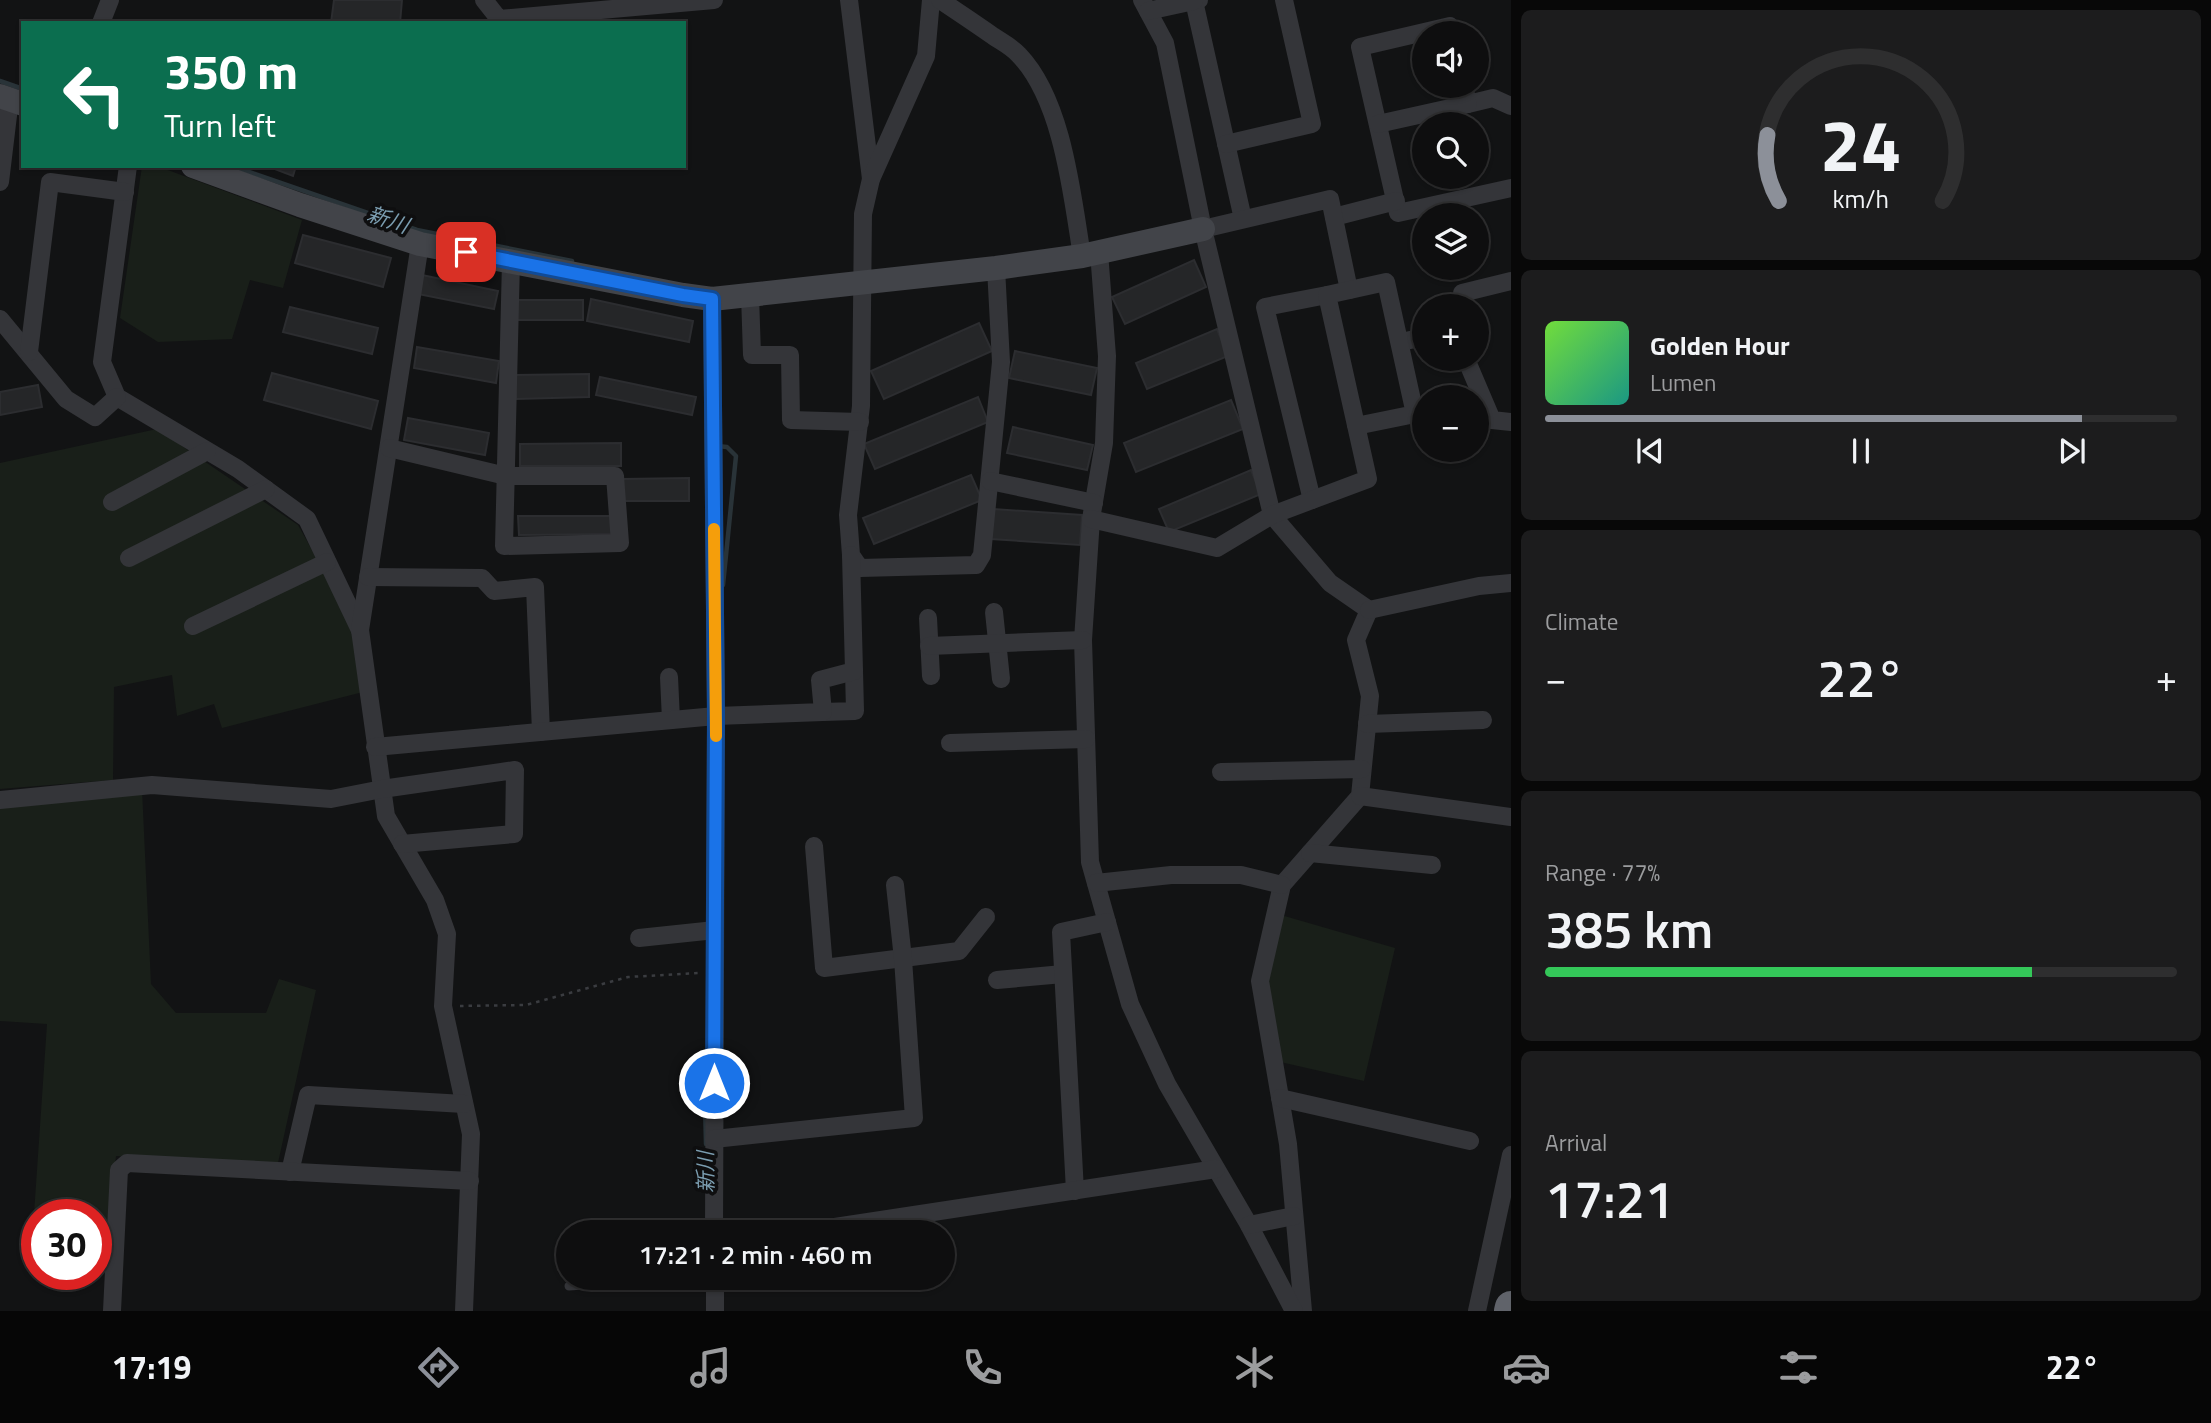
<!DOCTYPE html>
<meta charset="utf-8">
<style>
body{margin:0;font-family:"Titillium Web","Noto Sans JP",sans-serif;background:#1c1c1d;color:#f1f3f6;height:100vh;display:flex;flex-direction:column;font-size:26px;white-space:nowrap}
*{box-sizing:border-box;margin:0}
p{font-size:23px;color:#9b9c9e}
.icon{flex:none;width:38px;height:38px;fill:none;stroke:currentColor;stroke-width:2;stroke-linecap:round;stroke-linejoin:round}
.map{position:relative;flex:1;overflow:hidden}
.drawer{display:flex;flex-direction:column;gap:10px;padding:10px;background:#080808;width:700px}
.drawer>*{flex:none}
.top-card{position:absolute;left:21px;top:21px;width:665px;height:147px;border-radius:0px;box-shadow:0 2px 5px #0004,0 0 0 2px #2e2e2f;background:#0b6e4f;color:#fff;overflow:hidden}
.tools{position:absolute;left:1412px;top:21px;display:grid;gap:14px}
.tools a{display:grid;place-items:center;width:77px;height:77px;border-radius:50%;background:#0e0e0f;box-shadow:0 2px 5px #0004,0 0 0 2px #2e2e2f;font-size:35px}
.speed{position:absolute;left:21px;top:1199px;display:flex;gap:14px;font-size:35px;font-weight:700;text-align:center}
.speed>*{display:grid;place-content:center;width:91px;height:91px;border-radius:50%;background:#0e0e0f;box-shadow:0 2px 5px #0004,0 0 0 2px #2e2e2f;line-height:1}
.speed .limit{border:10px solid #d22;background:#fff;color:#111}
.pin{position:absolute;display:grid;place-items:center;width:60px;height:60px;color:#fff;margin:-30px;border-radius:14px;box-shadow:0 4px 10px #0006}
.me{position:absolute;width:77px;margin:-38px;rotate:0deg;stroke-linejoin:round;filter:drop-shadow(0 0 5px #0008)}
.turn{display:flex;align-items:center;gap:24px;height:147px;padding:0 28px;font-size:32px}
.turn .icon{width:91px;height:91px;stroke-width:2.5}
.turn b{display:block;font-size:49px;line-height:60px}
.big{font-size:52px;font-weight:600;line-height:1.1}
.drawer .widget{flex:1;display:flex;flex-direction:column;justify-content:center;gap:10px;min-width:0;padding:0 24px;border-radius:10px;background:#1c1c1d}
.drawer .dial{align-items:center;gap:0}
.dial svg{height:182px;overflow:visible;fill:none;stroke:#2e2e2f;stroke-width:7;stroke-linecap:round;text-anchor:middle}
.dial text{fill:#f1f3f6;stroke:none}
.song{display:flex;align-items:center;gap:21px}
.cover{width:84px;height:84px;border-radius:10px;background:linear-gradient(135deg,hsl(100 70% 55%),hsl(170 70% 35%))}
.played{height:7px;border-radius:4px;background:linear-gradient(90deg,#8c9099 85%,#2e2e2f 85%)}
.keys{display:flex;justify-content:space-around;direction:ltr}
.heat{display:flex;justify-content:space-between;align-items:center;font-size:38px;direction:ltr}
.charge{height:10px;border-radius:5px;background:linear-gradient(90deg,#34c759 77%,#2e2e2f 0)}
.trip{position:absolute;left:556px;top:1220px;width:399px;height:70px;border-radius:35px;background:#0e0e0f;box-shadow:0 2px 5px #0004,0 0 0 2px #2e2e2f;font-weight:600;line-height:70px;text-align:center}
.tab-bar{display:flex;height:112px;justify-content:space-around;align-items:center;background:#060606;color:#9b9c9e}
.tab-bar .icon{width:49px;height:49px}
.tab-bar .active{color:#8c9099}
.tab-bar b{font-size:32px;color:#f1f3f6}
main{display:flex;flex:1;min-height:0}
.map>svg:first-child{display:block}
.green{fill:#191f19}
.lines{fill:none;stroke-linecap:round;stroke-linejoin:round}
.stream{stroke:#293338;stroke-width:4.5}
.building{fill:#252628;stroke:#2c2d30;stroke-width:2}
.path{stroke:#3a3c40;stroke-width:2.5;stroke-dasharray:3.5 5;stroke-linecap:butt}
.lane{stroke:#343539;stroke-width:9}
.street{stroke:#343539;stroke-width:18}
.secondary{stroke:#424449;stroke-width:24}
.highway{stroke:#60636a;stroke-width:32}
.route-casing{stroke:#114b97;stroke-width:18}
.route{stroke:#1a73e8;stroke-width:12}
.slow{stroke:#f59e0b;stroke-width:12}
.labels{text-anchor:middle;stroke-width:7;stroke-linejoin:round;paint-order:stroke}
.water-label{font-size:21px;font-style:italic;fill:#7b9db0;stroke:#0e0e0f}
</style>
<main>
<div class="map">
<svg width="1511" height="1311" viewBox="0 0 1511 1311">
<rect width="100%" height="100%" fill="#121314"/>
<g class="green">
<polygon points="142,166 157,166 302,220 283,288 250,280 232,339 158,342 120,318"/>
<polygon points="157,429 298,525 354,625 363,692 222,728 214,704 177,716 172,675 114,687 113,780 0,789 0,463"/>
<polygon points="142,789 151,984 176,1013 266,1013 279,979 316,990 278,1163 116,1156 106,1247 96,1247 96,1214 37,1214 37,1244 32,1243 47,1024 0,1021 0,801"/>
<polygon points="1281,915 1395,948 1364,1081 1276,1061 1265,984"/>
</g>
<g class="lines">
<g class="stream">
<polyline points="0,81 23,89"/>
<polyline points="232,166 417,230 572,261"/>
<polyline points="717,446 727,447 736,456 723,585"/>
<polyline points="706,1144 705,1104 709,1098"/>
</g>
</g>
<g class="building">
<polygon points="334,0 402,0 400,23 331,23"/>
<polygon points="267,166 296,166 293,176"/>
<polygon points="303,235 391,258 383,287 295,263"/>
<polygon points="1194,260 1206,287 1125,324 1112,297"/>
<polygon points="422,275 498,291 494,309 418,294"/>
<polygon points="591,299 693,321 689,342 587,321"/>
<polygon points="516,300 583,300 583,320 515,320"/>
<polygon points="290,307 378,328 372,354 283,332"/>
<polygon points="979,323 992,351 884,399 871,371"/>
<polygon points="1217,329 1228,356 1147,389 1136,363"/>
<polygon points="417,347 499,361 496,383 414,368"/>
<polygon points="1015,351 1097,368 1091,395 1009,378"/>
<polygon points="272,373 378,401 371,429 264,400"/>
<polygon points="589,374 589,397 516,399 515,375"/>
<polygon points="600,377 696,397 692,415 596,395"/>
<polygon points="38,385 42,407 0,415 0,392"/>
<polygon points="978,397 988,422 875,469 864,444"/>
<polygon points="1231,400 1243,429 1136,472 1124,443"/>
<polygon points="408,418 489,433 485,455 404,440"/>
<polygon points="1013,427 1093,445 1087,470 1007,453"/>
<polygon points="621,443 621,466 520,466 520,444"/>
<polygon points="1251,470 1261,494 1169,532 1159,509"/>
<polygon points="971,475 982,500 874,544 863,518"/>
<polygon points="689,478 689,501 623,501 623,479"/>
<polygon points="993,509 1082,515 1080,545 991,539"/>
<polygon points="518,516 616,516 616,534 519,535"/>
</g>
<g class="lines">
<polyline class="path" points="460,1006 526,1005 628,977 698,973"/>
<polyline class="lane" points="569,1286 684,1278"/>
<g class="street">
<polyline points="484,0 499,19 714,0"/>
<polyline points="849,0 871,179"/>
<polyline points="931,0 926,56 871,179 863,214 861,406 848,515 851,555 860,568 976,565 982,555 1001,362 996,268"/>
<path d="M940,0C958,12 976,24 993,36C1002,42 1012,47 1019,55C1063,101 1072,195 1082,256"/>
<polyline points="1142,0 1165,43 1203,229 1272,515 1330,583 1369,610 1356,640 1370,696 1360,796 1282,885 1260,981 1288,1144 1303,1311"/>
<polyline points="1199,0 1194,1 1243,219"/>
<polyline points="1148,11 1194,1"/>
<polyline points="101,23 110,0"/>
<polyline points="1452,33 1450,26 1360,47 1398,213 1511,188"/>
<polyline points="1464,86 1468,104 1493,98 1511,106"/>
<polyline points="1378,124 1468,104"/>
<polyline points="1226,144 1312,124 1284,0"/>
<polyline points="128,166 102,362 117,397 238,469 307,519 360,630"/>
<polyline points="0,182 10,99"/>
<polyline points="1334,217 1396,201"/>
<polyline points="1203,229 1330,199 1349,290"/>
<polyline points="420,244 360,630 386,816 435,900 447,934 443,1006 471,1134 464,1311"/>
<polyline points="1099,252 1107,356 1104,443 1091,519 1083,640 1090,862 1130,1004 1167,1084 1249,1225 1294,1311"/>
<polyline points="750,295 752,355 790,355 791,420 860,422"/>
<polyline points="712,299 716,716 714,1232"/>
<polyline points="1463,306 1462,293 1511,281"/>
<polyline points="0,319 66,399 95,417 117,397"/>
<polyline points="1401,342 1424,337"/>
<polyline points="29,352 50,182 125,192"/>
<polyline points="1466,359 1492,420 1511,422"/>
<polyline points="389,448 506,476 615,476 620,543 504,546 511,261"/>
<polyline points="990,481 1094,503"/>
<polyline points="1312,500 1265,307 1327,295"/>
<polyline points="112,502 207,451"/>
<polyline points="1091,519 1217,548 1272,515 1368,479 1327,295 1386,282 1415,414 1356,426"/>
<polyline points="129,558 266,489"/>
<polyline points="368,577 482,578 494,591 535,587 541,732"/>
<polyline points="1369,610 1479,586 1511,583"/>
<polyline points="994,612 1001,679"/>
<polyline points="928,618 931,676"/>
<polyline points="193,626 327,562"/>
<polyline points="929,646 1083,640"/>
<polyline points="669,677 671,720"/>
<polyline points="823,712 855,711 854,671"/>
<polyline points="1367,724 1483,720"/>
<polyline points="950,743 1086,739"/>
<polyline points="375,747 716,716 823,712 820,680 854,671 851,555"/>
<polyline points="1221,772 1362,769"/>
<polyline points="1360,796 1511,817"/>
<polyline points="0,800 152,785 331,799 382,789 515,770 514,834 402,844"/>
<polyline points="814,846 824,968 959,951 986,917"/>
<polyline points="1310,853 1432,865"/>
<polyline points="1096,883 1171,875 1241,875 1282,885"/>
<polyline points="639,938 715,930"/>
<polyline points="997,980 1063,974"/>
<polyline points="1280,1098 1470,1141"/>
<polyline points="714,1139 914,1118 903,959 895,885"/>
<polyline points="290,1172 308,1095 464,1104"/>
<polyline points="1075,1191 1061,932 1107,922"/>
<polyline points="1249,1225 1294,1216"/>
<polyline points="802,1232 1216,1169"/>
<polyline points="715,1278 715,1311"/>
<polyline points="112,1311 119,1170 127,1163 470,1181"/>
<polyline points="1477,1311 1511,1155"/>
</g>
<g class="secondary">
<polyline points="0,96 23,104"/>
<polyline points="193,166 300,205 420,244 683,295 712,299 996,268 1082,256 1203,229"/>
</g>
<polyline class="highway" points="1510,1311 1511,1307"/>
</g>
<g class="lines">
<g class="route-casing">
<polyline id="route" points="466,252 683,295 712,299 716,716 714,1083"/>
</g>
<use href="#route" class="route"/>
<polyline class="slow" points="714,529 716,736"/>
</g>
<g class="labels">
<g class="water-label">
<text transform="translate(388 220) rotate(19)" y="7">新川</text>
<text transform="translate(706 1172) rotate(-91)" y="7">新川</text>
</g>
</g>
</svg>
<div class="tools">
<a><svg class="icon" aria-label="sound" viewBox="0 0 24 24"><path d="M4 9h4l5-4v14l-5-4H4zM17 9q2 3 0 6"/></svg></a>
<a><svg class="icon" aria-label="search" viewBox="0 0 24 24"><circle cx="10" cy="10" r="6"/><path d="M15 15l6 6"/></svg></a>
<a><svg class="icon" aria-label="layers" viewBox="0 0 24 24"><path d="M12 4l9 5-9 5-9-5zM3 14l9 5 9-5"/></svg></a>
<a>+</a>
<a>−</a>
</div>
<div class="speed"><div class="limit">30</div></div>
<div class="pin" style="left:466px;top:252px;background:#d93025"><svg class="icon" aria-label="arrive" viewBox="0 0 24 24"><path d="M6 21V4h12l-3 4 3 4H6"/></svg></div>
<svg class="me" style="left:714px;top:1083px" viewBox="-20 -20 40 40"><circle r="17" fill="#1a73e8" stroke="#fff" stroke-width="3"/><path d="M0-11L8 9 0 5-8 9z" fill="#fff"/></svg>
<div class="trip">17:21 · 2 min · 460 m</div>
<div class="top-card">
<div class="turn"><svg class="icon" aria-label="left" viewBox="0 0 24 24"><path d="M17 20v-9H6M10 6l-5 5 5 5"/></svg><div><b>350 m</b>Turn left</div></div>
</div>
</div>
<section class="drawer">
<div class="widget dial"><svg viewBox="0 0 100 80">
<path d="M14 69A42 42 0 1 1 86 69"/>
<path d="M14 69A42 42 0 0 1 9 40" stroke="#8c9099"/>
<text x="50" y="56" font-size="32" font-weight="700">24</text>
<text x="50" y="72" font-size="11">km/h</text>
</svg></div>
<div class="widget">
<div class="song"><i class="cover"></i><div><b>Golden Hour</b><p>Lumen</p></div></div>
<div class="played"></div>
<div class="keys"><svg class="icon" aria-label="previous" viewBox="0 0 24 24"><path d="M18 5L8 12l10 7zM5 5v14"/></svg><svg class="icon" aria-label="pause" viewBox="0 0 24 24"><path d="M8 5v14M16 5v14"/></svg><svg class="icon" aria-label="next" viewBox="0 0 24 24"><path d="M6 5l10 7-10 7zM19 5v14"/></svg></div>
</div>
<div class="widget"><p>Climate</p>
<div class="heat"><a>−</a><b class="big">22°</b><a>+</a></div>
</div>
<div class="widget"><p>Range · 77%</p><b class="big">385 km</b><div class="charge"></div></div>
<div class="widget"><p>Arrival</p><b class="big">17:21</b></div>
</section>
</main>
<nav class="tab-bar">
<b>17:19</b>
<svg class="icon active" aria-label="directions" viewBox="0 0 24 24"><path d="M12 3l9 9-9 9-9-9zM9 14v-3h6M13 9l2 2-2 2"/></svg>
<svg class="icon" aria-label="music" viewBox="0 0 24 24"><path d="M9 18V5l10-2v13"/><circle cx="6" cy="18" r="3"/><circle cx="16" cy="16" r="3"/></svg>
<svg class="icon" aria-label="phone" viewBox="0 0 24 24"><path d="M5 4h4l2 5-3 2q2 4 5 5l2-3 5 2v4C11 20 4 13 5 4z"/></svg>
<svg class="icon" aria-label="climate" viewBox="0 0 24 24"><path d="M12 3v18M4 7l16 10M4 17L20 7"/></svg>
<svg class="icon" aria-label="car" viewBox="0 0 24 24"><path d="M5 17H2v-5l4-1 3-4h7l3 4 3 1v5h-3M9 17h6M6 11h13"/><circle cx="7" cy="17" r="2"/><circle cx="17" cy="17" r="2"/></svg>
<svg class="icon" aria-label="filters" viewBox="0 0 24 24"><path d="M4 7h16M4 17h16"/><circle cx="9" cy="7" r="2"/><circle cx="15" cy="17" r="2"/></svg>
<b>22°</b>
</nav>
